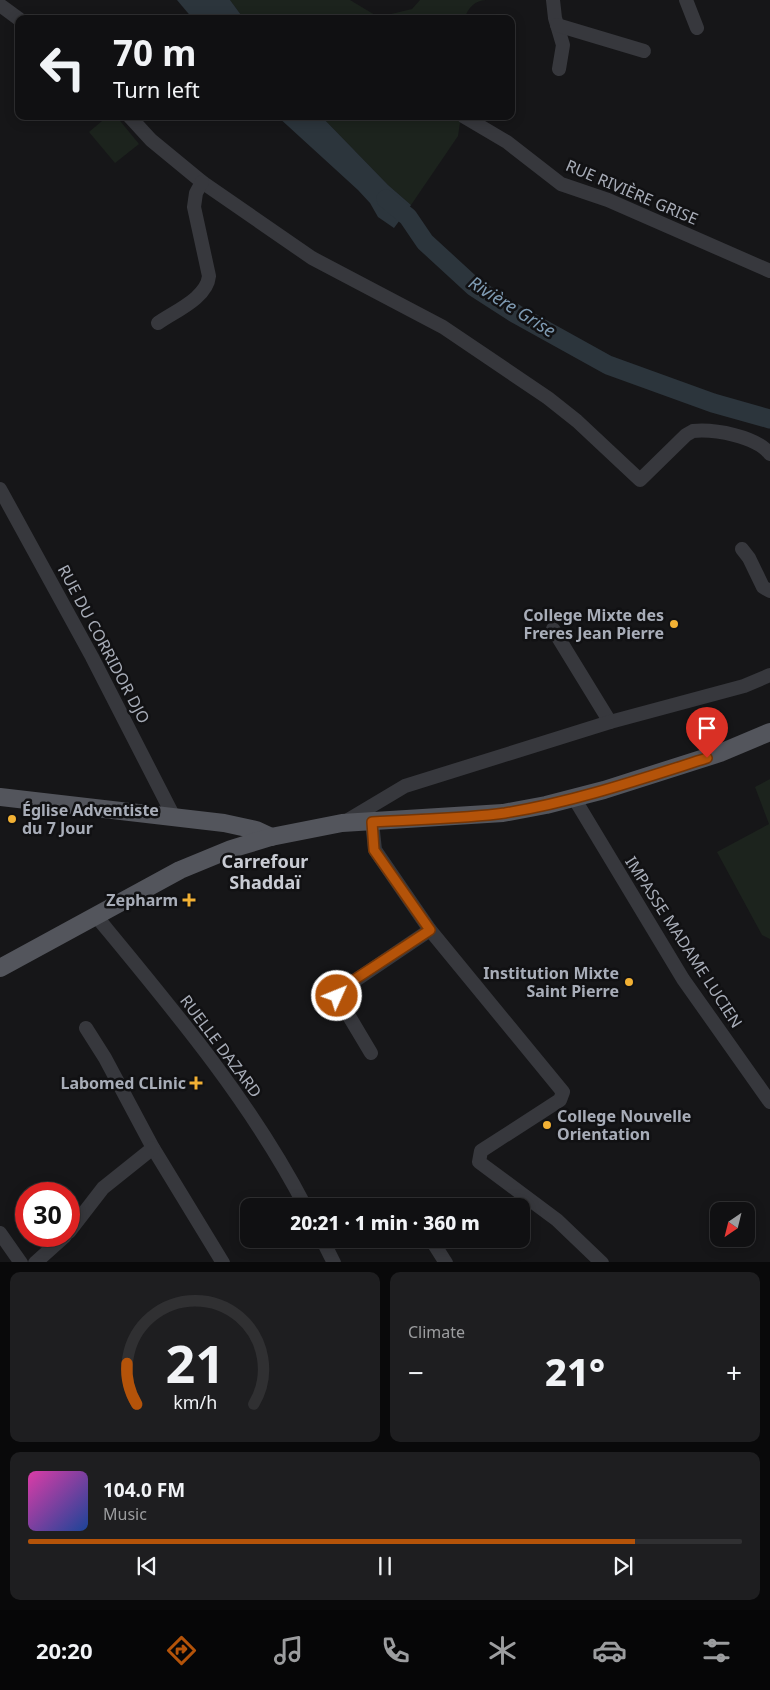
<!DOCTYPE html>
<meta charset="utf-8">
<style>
body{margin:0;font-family:"Noto Sans",sans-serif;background:#1e1e20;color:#f1f3f6;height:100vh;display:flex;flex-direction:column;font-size:19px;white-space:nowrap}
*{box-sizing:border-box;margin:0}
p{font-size:16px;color:#9c9d9f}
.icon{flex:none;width:28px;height:28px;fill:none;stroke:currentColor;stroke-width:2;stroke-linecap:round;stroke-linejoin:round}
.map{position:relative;height:1262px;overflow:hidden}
.drawer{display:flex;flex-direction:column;gap:10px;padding:10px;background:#09090a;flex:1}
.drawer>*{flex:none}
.hud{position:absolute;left:15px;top:15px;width:500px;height:105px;border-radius:10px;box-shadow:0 2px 12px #0003,0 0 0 1px #303032;background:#101012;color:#f1f3f6;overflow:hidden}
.needle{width:32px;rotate:215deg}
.buttons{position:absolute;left:710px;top:1202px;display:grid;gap:10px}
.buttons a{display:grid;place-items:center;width:45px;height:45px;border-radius:10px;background:#101012;box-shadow:0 2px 12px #0003,0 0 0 1px #303032;font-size:25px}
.speed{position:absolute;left:15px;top:1182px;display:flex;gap:10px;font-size:25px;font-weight:700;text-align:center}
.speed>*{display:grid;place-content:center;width:65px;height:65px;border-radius:50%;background:#101012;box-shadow:0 2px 12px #0003,0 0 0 1px #303032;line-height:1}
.speed .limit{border:8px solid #d22;background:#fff;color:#111}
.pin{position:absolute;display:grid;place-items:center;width:42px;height:42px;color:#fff;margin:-51px -21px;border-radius:50% 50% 50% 0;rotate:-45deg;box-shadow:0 0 5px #0007}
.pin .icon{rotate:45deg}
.me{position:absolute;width:55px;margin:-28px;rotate:46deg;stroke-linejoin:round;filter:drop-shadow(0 0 4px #0008)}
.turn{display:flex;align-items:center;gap:18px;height:105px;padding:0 15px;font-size:22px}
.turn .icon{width:65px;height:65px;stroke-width:2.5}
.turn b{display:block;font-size:35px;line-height:42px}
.big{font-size:38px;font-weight:800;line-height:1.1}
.drawer .tile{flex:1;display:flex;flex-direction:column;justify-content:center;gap:8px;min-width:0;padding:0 18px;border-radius:10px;background:#1e1e20}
.drawer .dial{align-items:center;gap:0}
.dial svg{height:130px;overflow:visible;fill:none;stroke:#303032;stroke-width:7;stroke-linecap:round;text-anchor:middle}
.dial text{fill:#f1f3f6;stroke:none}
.song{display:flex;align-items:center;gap:15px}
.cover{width:60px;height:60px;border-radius:8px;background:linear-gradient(135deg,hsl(320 70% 55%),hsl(220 70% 35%))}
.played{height:5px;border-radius:2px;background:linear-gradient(90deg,#b45309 85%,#303032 85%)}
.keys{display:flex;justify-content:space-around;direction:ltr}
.heat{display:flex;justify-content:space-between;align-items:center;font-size:28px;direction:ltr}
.drawer .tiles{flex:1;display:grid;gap:10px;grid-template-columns:1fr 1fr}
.tile:last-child{grid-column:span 2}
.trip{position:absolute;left:240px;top:1198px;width:290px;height:50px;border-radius:10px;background:#101012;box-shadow:0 2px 12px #0003,0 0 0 1px #303032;font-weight:800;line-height:50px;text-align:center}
.menu{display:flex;height:80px;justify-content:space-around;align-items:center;background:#060607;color:#9c9d9f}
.menu .icon{width:35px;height:35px}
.menu .active{color:#b45309}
.menu b{font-size:22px;color:#f1f3f6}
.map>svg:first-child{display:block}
.green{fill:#1c231d}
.water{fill:#2c353c}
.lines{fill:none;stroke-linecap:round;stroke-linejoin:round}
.river{stroke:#2c353c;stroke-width:19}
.minor{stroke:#37383d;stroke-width:14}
.major{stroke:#53555c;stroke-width:18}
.route-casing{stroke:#753606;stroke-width:12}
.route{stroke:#b45309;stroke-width:9}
.poi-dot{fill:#f2b134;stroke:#111113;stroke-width:2}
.labels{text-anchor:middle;stroke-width:5;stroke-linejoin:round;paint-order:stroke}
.street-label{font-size:16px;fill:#a8adb8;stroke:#111113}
.poi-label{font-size:16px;font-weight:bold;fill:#a8adb8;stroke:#111113;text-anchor:end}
.water-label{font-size:18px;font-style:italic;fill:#7f9bb3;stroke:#111113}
.neighbourhood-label{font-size:18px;font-weight:bold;fill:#c9ccd4;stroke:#111113}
</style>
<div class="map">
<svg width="770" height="1263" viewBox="0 0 770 1263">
<rect width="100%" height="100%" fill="#161618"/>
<g class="green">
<path d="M230,0H350L375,15H387L412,9L420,0H486C474,1 469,7 464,19H244Z"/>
<polygon points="108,116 116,116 139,144 115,163 89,132"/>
<polygon points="321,116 461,116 458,136 411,205 388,185"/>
<polygon points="770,779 770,939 762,935 717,852 769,824 755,787"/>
</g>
<g class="water">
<polygon points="177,0 230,0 244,19 193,19"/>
<polygon points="277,116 321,116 388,185 411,205 394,228 378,217 370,203 358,190"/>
</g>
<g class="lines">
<polyline class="river" points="386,199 408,217 425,242 474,287 516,314 608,365 713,403 770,419"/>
<g class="minor">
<polyline points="553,0 555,18 563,45 559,69"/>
<polyline points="686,0 697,28"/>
<polyline points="0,5 19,19"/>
<polyline points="557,25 644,51"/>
<path d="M129,116L151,140L202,182L312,258L443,327L548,398L577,421L640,480L686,435L693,431C714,429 756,436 770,454"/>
<polyline points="463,116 507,142 561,184 608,200 770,271"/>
<path d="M158,323C175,311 207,298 209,276L194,207L196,193L202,182"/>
<polyline points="0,489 92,657 174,817"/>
<polyline points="742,549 749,558 763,587 770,591"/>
<polyline points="553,629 610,722"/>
<polyline points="574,798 683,979 770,1102"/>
<polyline points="372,822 375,850 430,930 563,1092 560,1100 481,1151 479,1162 557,1220 602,1263"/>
<polyline points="343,823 405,786 610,722 744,686 770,675"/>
<path d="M96,916C172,1008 250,1100 305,1206"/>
<polyline points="86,1028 105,1058 153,1148 223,1263"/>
<polyline points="371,1053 337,996 338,992 430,930"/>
<polyline points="69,1232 103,1188 153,1148"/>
<polyline points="0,1233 21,1263"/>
<polyline points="322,1239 334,1263"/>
<polyline points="434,1244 446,1263"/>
<polyline points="35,1263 65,1236"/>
</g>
<g class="major">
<polyline points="0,797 224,823 256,830 271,837"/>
<polyline points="0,968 180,870 231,849 271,837 342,823 503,813 546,805 604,790 720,753 770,732"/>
</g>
</g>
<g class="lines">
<g class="route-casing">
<path id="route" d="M337,996L340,989L430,930L374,850L372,822C416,819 461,819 505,813C574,802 641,779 707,758"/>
</g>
<use href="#route" class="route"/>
</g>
<g class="poi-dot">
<circle cx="674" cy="624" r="5"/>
<circle cx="12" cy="819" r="5"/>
<path d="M186.5 892.5h5v5h5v5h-5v5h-5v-5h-5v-5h5z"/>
<circle cx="629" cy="982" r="5"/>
<path d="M193.5 1075.5h5v5h5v5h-5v5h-5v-5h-5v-5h5z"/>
<circle cx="547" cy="1125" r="5"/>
</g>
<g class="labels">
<g class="street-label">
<text transform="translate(632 192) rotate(23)" y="6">RUE RIVIÈRE GRISE</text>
<text transform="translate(104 644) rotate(62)" y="6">RUE DU CORRIDOR DJO</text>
<text transform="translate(684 942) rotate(57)" y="6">IMPASSE MADAME LUCIEN</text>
<text transform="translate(221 1046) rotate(53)" y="6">RUELLE DAZARD</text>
</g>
<g class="poi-label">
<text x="664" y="621">College Mixte des<tspan x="664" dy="18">Freres Jean Pierre</tspan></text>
<text x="22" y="816" text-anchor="start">Église Adventiste<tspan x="22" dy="18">du 7 Jour</tspan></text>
<text x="178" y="906">Zepharm</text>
<text x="619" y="979">Institution Mixte<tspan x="619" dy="18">Saint Pierre</tspan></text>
<text x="186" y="1089">Labomed CLinic</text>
<text x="557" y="1122" text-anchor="start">College Nouvelle<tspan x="557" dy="18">Orientation</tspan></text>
</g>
<g class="water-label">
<text transform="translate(512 307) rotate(32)" y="6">Rivière Grise</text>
</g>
<g class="neighbourhood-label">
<text x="265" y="868">Carrefour<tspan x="265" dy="21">Shaddaï</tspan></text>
</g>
</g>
</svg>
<div class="buttons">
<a><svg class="needle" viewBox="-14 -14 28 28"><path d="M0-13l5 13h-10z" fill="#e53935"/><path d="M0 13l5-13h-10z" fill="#9c9d9f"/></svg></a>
</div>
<div class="speed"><div class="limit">30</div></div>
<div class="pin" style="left:707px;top:758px;background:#d93025"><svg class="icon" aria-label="arrive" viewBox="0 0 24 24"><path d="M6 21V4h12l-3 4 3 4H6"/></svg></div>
<svg class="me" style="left:337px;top:996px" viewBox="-20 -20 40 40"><circle r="17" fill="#b45309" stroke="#fff" stroke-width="3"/><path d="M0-11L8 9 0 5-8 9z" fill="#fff"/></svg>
<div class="trip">20:21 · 1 min · 360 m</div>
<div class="hud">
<div class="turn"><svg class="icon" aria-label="left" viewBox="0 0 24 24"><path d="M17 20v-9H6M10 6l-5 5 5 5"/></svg><div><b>70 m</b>Turn left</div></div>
</div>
</div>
<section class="drawer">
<div class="tiles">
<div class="tile dial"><svg viewBox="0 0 100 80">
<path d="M14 69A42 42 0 1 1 86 69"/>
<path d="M14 69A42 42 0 0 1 8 44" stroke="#b45309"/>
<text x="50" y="56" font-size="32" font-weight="700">21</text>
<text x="50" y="72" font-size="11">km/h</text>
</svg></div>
<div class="tile"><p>Climate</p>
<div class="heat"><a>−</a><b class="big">21°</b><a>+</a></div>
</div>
<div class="tile">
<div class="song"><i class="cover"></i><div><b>104.0 FM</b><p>Music</p></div></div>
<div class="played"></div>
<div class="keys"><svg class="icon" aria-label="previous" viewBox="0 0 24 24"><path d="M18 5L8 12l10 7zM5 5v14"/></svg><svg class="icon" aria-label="pause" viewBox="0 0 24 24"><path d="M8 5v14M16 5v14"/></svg><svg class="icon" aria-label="next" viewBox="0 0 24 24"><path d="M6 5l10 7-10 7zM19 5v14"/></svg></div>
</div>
</div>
</section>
<nav class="menu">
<b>20:20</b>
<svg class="icon active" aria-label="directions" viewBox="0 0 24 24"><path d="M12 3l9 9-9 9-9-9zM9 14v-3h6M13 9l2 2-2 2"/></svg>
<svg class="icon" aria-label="music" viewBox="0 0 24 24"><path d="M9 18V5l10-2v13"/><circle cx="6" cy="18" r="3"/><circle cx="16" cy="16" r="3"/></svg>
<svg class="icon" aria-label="phone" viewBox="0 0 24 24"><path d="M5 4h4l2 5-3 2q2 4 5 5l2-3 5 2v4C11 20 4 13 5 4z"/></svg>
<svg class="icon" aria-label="climate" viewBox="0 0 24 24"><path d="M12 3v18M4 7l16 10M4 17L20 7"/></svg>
<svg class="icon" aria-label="car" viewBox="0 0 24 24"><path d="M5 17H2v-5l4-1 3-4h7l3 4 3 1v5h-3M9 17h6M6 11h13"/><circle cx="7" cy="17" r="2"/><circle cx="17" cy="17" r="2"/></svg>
<svg class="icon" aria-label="filters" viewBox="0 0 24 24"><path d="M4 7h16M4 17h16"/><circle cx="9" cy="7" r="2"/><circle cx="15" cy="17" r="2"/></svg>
</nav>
